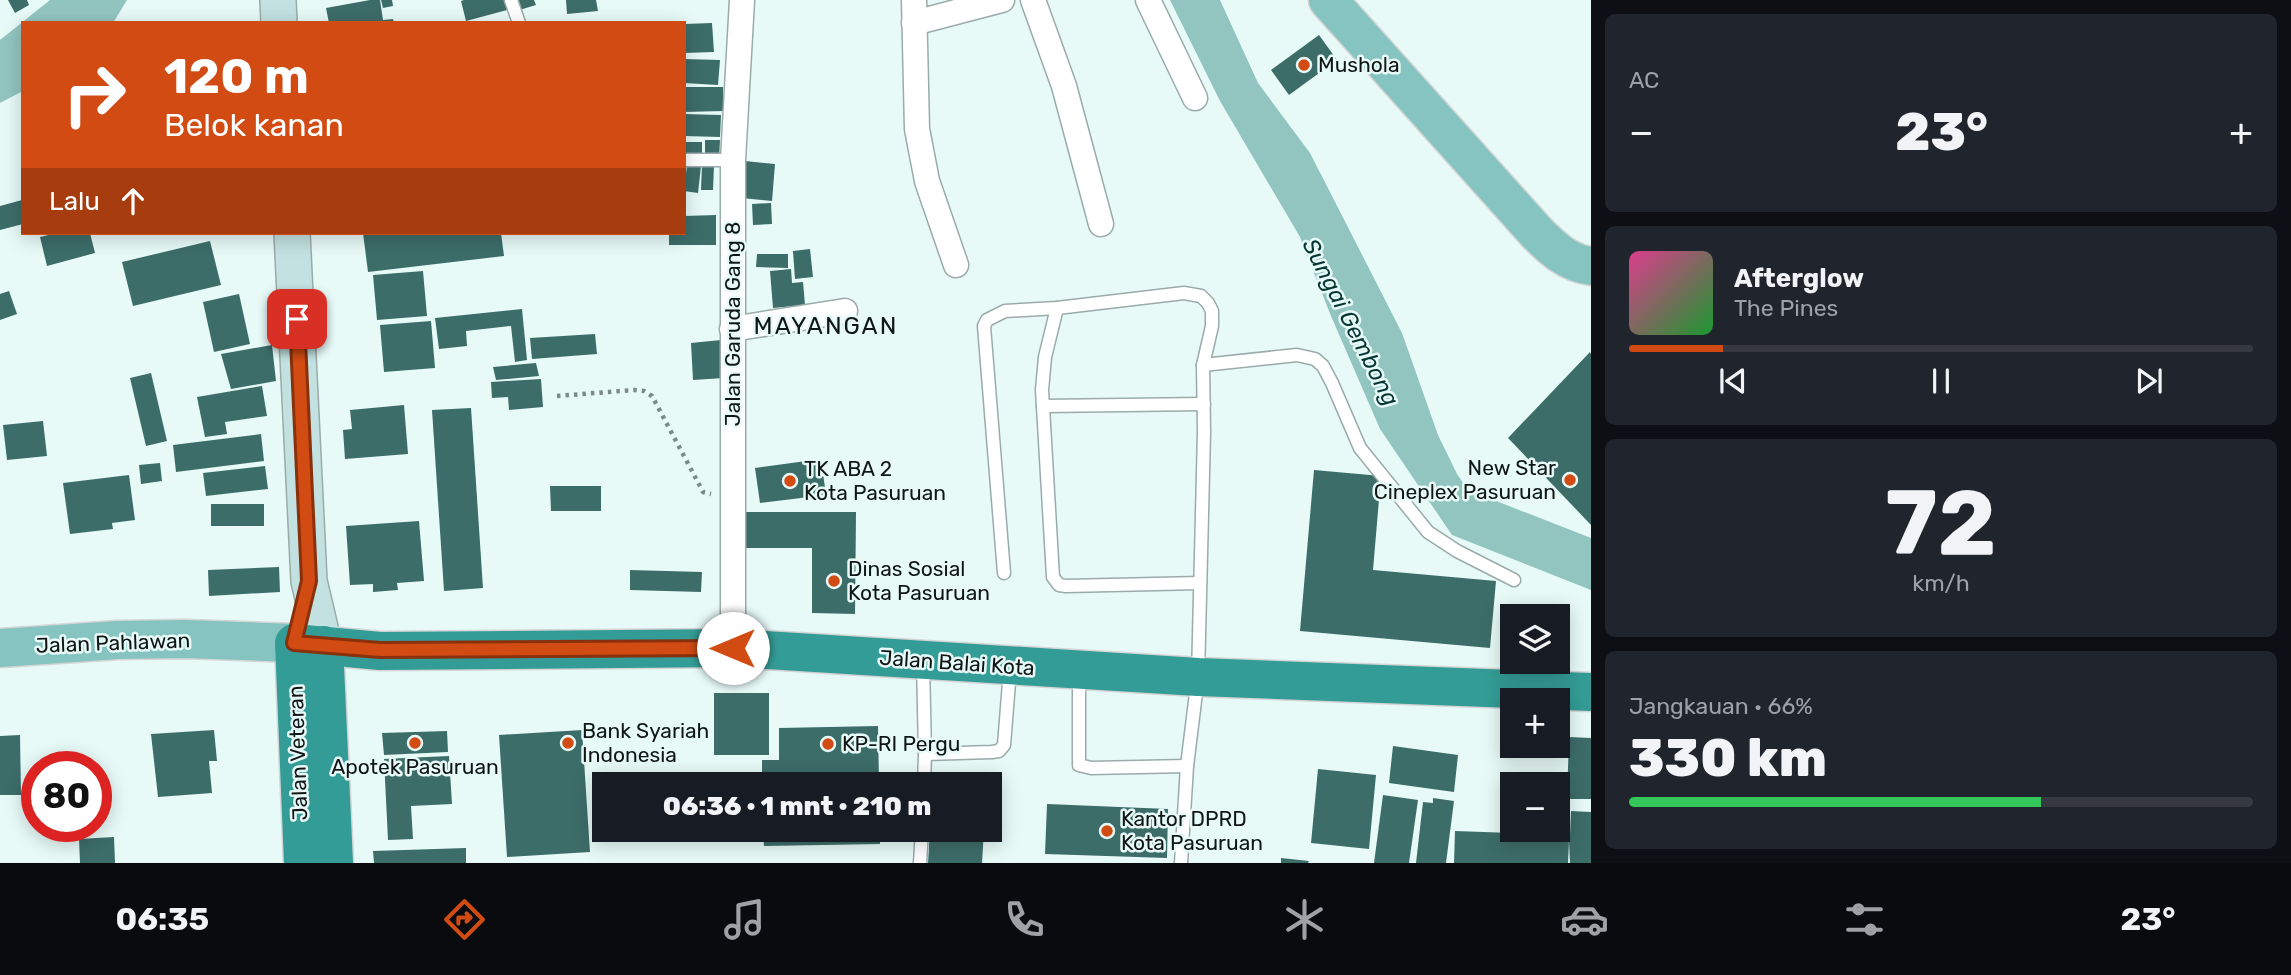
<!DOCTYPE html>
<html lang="id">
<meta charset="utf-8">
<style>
body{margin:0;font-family:Rubik,sans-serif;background:#20242c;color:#f1f3f6;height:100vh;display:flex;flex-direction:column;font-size:26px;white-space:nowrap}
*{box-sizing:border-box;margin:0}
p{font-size:23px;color:#9ea1a6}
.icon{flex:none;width:38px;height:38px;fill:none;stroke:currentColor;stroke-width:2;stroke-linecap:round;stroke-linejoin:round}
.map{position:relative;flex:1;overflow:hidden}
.details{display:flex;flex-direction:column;gap:14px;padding:14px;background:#0d0f14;width:700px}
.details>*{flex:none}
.top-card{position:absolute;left:21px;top:21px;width:665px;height:214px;border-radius:0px;box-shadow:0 4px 18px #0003;background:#d14b12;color:#fff;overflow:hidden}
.controls{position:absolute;left:1500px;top:604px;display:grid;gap:14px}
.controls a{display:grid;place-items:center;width:70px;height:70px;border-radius:0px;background:#171b24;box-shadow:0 4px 18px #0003;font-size:35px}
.speed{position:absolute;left:21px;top:751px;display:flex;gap:14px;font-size:35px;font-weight:700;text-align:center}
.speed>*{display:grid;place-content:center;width:91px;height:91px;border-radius:50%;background:#171b24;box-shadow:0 4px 18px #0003;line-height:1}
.speed .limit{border:10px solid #d22;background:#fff;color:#111}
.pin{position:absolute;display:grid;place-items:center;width:60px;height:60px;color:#fff;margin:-30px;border-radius:14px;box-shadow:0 4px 10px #0006}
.me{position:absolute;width:77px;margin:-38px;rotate:270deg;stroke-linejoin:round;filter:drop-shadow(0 0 5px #0008)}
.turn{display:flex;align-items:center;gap:24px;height:147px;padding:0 28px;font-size:32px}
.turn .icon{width:91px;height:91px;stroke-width:2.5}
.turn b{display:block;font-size:49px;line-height:60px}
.then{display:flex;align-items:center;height:66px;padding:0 28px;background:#0003;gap:14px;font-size:26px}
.big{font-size:52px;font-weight:800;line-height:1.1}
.details .widget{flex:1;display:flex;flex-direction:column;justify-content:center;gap:10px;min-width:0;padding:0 24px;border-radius:10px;background:#20242c}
.details .dial{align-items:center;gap:0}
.dial b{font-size:91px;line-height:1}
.song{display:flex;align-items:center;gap:21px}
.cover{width:84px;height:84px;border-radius:10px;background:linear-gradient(135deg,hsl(330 70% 55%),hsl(130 70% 35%))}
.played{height:7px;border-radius:4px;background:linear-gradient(90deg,#d14b12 15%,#363941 15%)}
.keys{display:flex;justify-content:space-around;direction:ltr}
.heat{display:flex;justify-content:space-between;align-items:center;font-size:38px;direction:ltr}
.charge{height:10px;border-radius:5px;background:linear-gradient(90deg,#34c759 66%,#363941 0)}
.trip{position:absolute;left:592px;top:772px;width:410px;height:70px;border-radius:0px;background:#171b24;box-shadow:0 4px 18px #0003;font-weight:800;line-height:70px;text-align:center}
.tabs{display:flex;height:112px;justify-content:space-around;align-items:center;background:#090b0e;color:#9ea1a6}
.tabs .icon{width:49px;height:49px}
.tabs .selected{color:#d14b12}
.tabs b{font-size:32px;color:#f1f3f6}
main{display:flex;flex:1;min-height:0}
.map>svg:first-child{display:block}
.water{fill:#93c5c0}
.building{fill:#3d6d69}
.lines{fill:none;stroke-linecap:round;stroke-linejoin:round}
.lane-casing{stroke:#9aabaa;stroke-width:15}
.street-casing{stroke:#9aabaa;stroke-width:27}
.secondary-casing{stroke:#9aabaa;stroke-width:38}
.primary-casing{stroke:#d4d5d5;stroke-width:41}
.highway-casing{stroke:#d4d5d5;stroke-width:41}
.path{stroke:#7c8988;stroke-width:4.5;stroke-dasharray:3.5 5;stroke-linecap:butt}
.lane{stroke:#fff;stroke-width:12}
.street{stroke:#fff;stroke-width:24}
.secondary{stroke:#c2e1e0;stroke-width:35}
.primary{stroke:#85c4c0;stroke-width:38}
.highway{stroke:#349c96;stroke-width:38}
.route-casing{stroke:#88310c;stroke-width:18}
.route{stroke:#d14b12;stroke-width:12}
.poi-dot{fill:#d14b12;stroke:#e7faf8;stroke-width:2.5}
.labels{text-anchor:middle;stroke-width:5;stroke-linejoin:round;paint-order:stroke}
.poi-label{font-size:21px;fill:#0f1615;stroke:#e7faf8;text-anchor:start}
.street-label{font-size:21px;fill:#0f1615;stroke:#e7faf8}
.water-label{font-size:23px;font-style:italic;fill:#063735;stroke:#e7faf8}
.quarter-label{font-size:24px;letter-spacing:2px;fill:#0f1615;stroke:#e7faf8}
</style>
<main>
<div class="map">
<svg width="1591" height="863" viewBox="0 0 1591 863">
<rect width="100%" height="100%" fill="#e7faf8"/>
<g class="water">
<polygon points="50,0 127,0 113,23 23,23 23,91 0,103 0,40"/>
<polygon points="1170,0 1220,0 1258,83 1310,153 1402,333 1438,435 1457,474 1468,490 1591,538 1591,590 1452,535 1380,429 1331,316 1300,237 1220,101"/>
</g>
<g class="building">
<polygon points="8,0 27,0 29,5 15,13"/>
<polygon points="370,0 380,0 383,20 393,19 394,23 329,23 326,8"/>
<polygon points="381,0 392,0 393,6 383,8"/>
<polygon points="464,0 508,0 511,9 466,21 461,1"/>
<polygon points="512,0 534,0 536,5 516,11"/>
<polygon points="566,0 596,0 598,11 567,14"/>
<polygon points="712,23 714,52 684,53 684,24"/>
<polygon points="1319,35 1337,60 1289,95 1271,70"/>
<polygon points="684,59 720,60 718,85 684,83"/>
<polygon points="684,87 723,87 723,111 684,112"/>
<polygon points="684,114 721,115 720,137 684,136"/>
<polygon points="705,140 720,140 719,160 705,160"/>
<polygon points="684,142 702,142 702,161 684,157"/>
<polygon points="745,161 775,164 772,201 742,198"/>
<polygon points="687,165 701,166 698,193 684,191"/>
<polygon points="702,165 714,166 713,190 701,190"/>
<polygon points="22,200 23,224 0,230 0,206"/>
<polygon points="771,203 772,224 753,225 752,204"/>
<polygon points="716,215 716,245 669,245 669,233 684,233 684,216"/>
<polygon points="57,233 90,233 95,253 47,266 40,237"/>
<polygon points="363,233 501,233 504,256 368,272"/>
<polygon points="210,241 221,285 133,306 122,262"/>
<polygon points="810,249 813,277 795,279 793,251"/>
<polygon points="757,254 788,254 788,268 756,267"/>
<polygon points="791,269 792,283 803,282 805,305 773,308 770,271"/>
<polygon points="423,271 427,316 377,320 373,275"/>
<polygon points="9,291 17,314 0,320 0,294"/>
<polygon points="239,294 250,344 214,352 203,302"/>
<polygon points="522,309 527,360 515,362 511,326 466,331 467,346 439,349 435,318"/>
<polygon points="431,321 435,368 384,372 380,325"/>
<polygon points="595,334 597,354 532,359 530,338"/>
<polygon points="721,340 724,378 693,380 691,343"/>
<polygon points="272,345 276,381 231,389 221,354"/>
<polygon points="1590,352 1591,354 1591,525 1508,438"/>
<polygon points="536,363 539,376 496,380 493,367"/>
<polygon points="151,373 167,441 146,446 130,378"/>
<polygon points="541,379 543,407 509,410 508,397 492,398 491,382"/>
<polygon points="262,386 267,416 225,422 227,434 205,437 197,397"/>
<polygon points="404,405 408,454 345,459 343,430 352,429 350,410"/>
<polygon points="471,408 483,588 444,591 432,410"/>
<polygon points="43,421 47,456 7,460 3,425"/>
<polygon points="261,434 264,461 176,472 173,445"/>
<polygon points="821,459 826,495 760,503 755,468"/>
<polygon points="160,463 162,481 141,484 139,465"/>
<polygon points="265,466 268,489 206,496 203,473"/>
<polygon points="1314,470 1381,476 1373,570 1496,581 1490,648 1300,631"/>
<polygon points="129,475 135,520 112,523 113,529 70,534 63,483"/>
<polygon points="550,486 601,486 601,511 551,511"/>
<rect x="211" y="504" width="53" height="22"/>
<polygon points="742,512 856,512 855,614 812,613 812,548 741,548"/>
<polygon points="419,521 424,581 397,583 398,590 373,592 373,584 350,585 346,526"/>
<polygon points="279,567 280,592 209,596 208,570"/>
<polygon points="630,570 702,572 701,592 630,590"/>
<rect x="714" y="693" width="55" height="62"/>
<polygon points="878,726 879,784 762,784 762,760 779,760 779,728"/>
<polygon points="214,730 217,761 209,761 212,793 158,797 151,734"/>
<polygon points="582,730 590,852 507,857 499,735"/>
<polygon points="447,731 448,752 384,755 382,733"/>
<polygon points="20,735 21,795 0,795 0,736"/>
<polygon points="1569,737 1591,738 1591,799 1567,799"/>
<polygon points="1393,746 1458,755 1454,792 1389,783"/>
<polygon points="449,756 452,804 411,806 413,839 388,840 384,759"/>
<polygon points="1318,769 1376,775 1369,849 1311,843"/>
<polygon points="1383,795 1418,800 1409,863 1374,863"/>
<polygon points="1433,798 1454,801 1446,863 1416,863 1423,802 1433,803"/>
<polygon points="1047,804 1168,809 1167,858 1045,854"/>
<polygon points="1571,811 1591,812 1591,863 1570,863 1569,841 1568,863 1454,863 1455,831 1570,835"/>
<polygon points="763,830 880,830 880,844 764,846"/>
<polygon points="930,830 984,830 982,863 928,863"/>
<polygon points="114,837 115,863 80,863 79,839"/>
<polygon points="466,848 466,863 374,863 373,851"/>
<polygon points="1281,858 1309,861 1308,863 1281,863"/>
</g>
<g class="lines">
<g class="lane-casing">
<g id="lane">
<polyline points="511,0 519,23"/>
<polyline points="684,160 733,160"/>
<polyline points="1057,308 1045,357 1042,390 1053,577 1059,585 1066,586 1200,583"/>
<polyline points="1203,365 1297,355 1315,359 1323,366 1332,383 1360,448 1428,532 1457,551 1514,580"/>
<polyline points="1043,406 1204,404"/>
<polyline points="1004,573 984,326 987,320 1005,311 1057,308 1184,293 1201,296 1208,303 1212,311 1212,326 1203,365 1204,432 1198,677 1187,766 1181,863"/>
<polyline points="923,663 925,754 992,752 999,751 1004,745 1010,670"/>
<polyline points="1079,674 1079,765 1091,768 1187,766"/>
<polyline points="924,784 925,754"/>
<polyline points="920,863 922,830"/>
</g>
</g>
<g class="street-casing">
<g id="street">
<polyline points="914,0 917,129 927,181 956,265"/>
<polyline points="1033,0 1064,86 1101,224"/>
<polyline points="1148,0 1195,98"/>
<polyline points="914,23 1002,0"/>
<polyline points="732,329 845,311"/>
<polyline points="733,648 733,160 742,0"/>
</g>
</g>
<g class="secondary-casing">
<g id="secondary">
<polyline points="278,0 279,23"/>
<polyline points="292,233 309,581 324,645"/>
</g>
</g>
<g class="primary-casing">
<g id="primary">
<path d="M1328,0L1537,233C1553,249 1568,263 1591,266"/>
<polyline points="0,648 118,640 185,639 294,643"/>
</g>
</g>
<g class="highway-casing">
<g id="highway">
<polyline points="324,645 334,863"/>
<polyline points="303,863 294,643 380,651 733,648 1198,677 1591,692"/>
</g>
</g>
<polyline class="path" points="557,396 634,390 644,391 652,396 701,488 703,492 711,494"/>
<use href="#lane" class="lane"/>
<use href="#street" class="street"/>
<use href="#secondary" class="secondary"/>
<use href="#primary" class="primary"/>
<use href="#highway" class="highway"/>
</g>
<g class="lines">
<g class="route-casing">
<polyline id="route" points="297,319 309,581 294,643 380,650 733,648"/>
</g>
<use href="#route" class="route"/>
</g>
<g class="poi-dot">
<circle cx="1304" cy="65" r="7"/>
<circle cx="1570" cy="480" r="7"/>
<circle cx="790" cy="481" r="7"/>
<circle cx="834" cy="581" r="7"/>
<circle cx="415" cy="743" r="7"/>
<circle cx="568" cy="743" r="7"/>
<circle cx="828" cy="744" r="7"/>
<circle cx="1107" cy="831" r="7"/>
</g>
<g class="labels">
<g class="poi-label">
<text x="1318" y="72">Mushola</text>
<text x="1556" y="475" text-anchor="end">New Star<tspan x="1556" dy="24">Cineplex Pasuruan</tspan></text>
<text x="804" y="476">TK ABA 2<tspan x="804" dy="24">Kota Pasuruan</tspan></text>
<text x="848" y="576">Dinas Sosial<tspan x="848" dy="24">Kota Pasuruan</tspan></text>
<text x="582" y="738">Bank Syariah<tspan x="582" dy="24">Indonesia</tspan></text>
<text x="842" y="751">KP-RI Pergu</text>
<text x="415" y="774" text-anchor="middle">Apotek Pasuruan</text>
<text x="1121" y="826">Kantor DPRD<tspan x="1121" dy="24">Kota Pasuruan</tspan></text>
</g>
<g class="street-label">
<text transform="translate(733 324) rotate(-90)" y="7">Jalan Garuda Gang 8</text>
<text transform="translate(113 643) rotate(-2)" y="7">Jalan Pahlawan</text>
<text transform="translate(957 663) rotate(4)" y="7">Jalan Balai Kota</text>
<text transform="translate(298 753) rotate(-92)" y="7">Jalan Veteran</text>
</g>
<g class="water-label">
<text transform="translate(1351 322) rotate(63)" y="8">Sungai Gembong</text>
</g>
<g class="quarter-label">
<text x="826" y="334">MAYANGAN</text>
</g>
</g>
</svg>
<div class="controls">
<a><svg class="icon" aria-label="layers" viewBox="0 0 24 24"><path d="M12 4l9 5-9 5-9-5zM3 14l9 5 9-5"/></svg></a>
<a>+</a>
<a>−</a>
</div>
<div class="speed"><div class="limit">80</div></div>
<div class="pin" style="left:297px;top:319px;background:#d93025"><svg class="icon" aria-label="arrive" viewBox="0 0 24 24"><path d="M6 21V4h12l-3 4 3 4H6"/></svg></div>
<svg class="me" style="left:733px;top:648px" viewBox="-20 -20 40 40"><circle r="19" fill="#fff"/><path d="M0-13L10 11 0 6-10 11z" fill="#d14b12"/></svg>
<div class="trip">06:36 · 1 mnt · 210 m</div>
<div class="top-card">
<div class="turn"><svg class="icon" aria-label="right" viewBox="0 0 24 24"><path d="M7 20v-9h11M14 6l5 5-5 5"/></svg><div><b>120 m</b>Belok kanan</div></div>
<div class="then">Lalu<svg class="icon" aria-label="ahead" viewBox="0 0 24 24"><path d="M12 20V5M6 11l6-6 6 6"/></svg></div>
</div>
</div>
<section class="details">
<div class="widget"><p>AC</p>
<div class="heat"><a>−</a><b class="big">23°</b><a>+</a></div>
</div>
<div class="widget">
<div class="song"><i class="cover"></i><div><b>Afterglow</b><p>The Pines</p></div></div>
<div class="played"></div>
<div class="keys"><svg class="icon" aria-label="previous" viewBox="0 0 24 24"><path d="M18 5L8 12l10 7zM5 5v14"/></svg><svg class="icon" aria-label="pause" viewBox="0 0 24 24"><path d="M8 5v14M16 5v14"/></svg><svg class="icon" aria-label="next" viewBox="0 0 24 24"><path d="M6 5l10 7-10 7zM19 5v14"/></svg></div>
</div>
<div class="widget dial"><b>72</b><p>km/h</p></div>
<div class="widget"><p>Jangkauan · 66%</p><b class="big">330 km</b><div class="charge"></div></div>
</section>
</main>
<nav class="tabs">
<b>06:35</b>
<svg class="icon selected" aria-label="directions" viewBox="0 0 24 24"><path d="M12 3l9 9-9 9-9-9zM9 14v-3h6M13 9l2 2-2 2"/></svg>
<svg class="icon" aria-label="music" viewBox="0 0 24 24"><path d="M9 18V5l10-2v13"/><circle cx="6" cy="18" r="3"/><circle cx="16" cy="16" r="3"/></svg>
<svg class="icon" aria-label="phone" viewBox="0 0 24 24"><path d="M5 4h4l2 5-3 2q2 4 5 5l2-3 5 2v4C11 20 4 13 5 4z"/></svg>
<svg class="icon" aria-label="climate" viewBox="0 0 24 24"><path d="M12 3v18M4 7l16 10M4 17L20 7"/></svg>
<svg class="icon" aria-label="car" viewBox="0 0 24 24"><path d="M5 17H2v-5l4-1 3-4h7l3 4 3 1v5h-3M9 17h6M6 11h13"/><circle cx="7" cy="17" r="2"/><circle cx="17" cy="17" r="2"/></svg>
<svg class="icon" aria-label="filters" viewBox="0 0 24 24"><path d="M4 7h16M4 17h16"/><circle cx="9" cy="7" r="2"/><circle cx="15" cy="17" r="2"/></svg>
<b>23°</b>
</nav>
